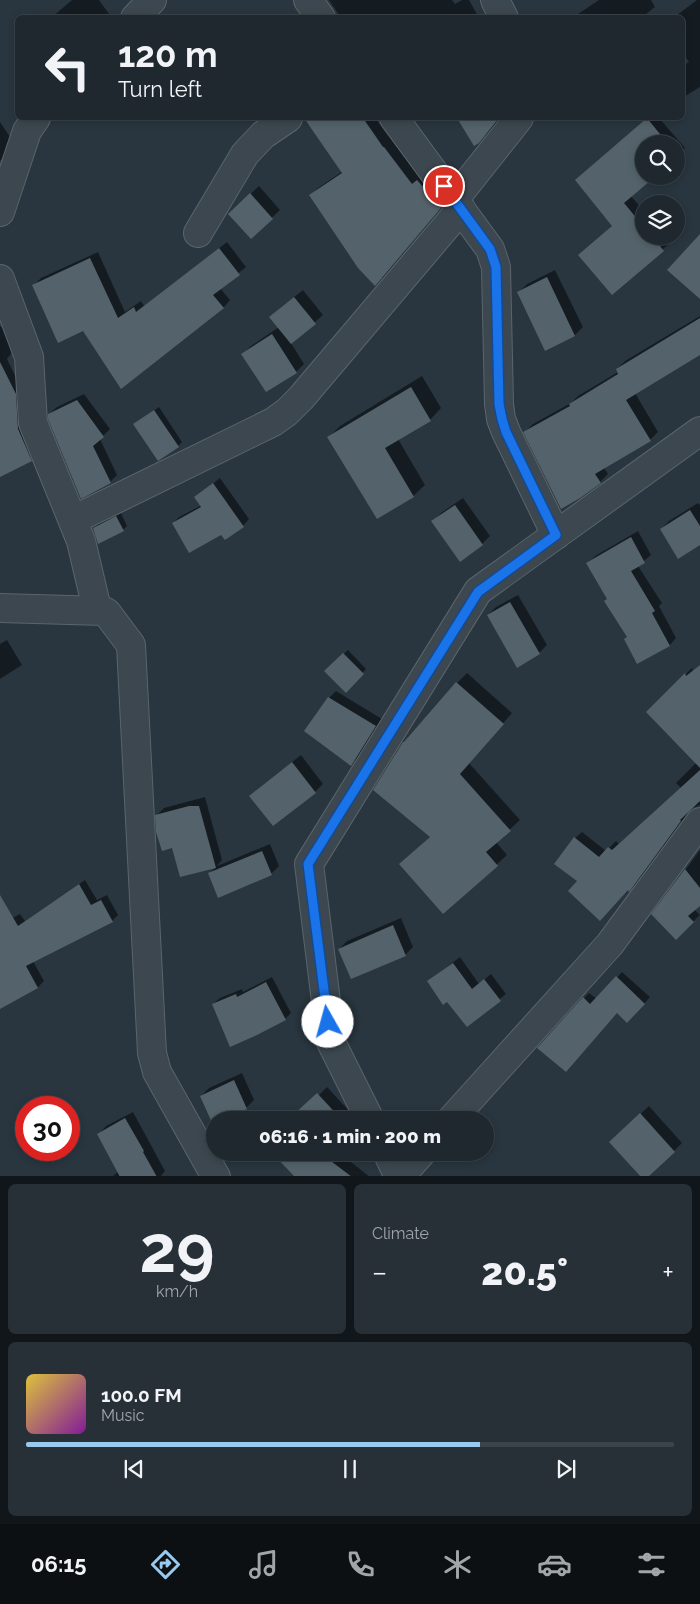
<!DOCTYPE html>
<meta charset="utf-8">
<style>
body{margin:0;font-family:Raleway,sans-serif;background:#273037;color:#f1f3f6;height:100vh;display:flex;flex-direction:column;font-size:19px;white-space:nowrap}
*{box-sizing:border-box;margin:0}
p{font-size:16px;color:#a1a6aa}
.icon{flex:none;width:28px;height:28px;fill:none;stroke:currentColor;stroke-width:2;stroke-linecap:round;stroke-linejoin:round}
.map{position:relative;height:1176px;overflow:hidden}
.drawer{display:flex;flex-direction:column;gap:8px;padding:8px;background:#11161a;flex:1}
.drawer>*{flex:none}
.hud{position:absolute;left:15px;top:15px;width:670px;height:105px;border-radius:8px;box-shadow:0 2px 8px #0003,0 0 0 1px #3c444b;background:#1f282f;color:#f1f3f6;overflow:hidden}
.tools{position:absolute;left:635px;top:135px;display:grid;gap:10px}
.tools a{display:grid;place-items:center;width:50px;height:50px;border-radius:50%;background:#1f282f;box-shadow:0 2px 8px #0003,0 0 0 1px #3c444b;font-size:25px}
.speed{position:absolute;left:15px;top:1096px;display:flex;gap:10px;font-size:25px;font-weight:700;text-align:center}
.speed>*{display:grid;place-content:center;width:65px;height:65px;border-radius:50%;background:#1f282f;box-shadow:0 2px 8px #0003,0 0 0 1px #3c444b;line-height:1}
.speed .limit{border:8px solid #d22;background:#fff;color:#111}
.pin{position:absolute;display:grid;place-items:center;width:42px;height:42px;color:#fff;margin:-21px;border:2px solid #fff;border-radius:50%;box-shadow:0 1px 5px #0007}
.me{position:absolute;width:55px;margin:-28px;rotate:353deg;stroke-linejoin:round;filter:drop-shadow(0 0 4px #0008)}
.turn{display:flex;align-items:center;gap:18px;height:105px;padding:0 20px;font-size:22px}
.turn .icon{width:65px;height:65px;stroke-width:2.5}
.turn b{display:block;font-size:35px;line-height:42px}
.big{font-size:38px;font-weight:800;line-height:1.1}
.drawer .card{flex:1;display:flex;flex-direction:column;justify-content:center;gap:8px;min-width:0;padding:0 18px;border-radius:8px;background:#273037}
.drawer .dial{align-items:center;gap:0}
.dial b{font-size:65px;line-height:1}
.song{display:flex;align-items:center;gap:15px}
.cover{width:60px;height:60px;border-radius:8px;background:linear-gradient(135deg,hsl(50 70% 55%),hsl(290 70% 35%))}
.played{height:5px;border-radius:2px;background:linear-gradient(90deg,#99c9ee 70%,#3c444b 70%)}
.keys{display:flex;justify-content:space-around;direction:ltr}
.heat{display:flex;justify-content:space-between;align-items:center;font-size:28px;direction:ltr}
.drawer .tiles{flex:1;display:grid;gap:8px;grid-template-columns:1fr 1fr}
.card:last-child{grid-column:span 2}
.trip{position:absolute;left:206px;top:1111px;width:288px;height:50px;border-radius:25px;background:#1f282f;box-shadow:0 2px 8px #0003,0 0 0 1px #3c444b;font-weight:800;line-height:50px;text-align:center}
.menu{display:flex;height:80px;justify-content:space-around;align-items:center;background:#0c1013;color:#a1a6aa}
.menu .icon{width:35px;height:35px}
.menu .selected{color:#99c9ee}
.menu b{font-size:22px;color:#f1f3f6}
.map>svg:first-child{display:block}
.shadow{fill:#0007}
.building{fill:#54636b}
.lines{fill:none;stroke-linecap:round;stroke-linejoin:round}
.minor-casing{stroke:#5a656c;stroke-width:30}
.minor{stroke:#3c474f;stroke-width:28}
.route-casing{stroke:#114b97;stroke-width:12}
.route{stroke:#1a73e8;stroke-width:9}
</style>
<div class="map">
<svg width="700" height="1177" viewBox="0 0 700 1177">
<rect width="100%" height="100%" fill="#29363f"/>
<g class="shadow">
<polygon points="72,0 99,0 112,18 51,18"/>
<polygon points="329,0 452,0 455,4 462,0 469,0 478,16 341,18"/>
<polygon points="599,0 651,0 655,7 641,18 572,18"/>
<polygon points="697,0 700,0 700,87 682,98 682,66 689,62 682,52 682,18 673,18"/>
<polygon points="317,118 375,118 420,178 424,174 447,201 382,278 311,195 318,188 343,171 310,124"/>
<polygon points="458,118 500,118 487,134 474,145"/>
<polygon points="648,118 659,118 685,148 676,157 676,144 644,144 631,196 644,211 644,236 665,236 671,242 612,293 613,226 576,180"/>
<polygon points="0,122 12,140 8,153 0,161"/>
<polygon points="259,186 280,210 251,237 238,206"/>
<polygon points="227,242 246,267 220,288 230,300 223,308 84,330 34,285 41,278 98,252 125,312 141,301 144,306"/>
<polygon points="555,270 583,327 575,335 545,349 519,292 527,284"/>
<polygon points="303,290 323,315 291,343 304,364 296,372 243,354 251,346 279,327 279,309"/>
<polygon points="700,316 700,354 635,393 658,432 650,440 604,468 608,474 600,482 525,432 533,424 571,403 578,396 618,372 617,369 625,361"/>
<polygon points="0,326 13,337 16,347 7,359 21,388 37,454 31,460 0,444"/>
<polygon points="422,376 441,408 430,420 398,439 425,485 413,496 329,437 340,426"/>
<polygon points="84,394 110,429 100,439 117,475 110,482 49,414 57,407"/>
<polygon points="159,407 182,442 178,446 134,424"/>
<polygon points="220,478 249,519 243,526 225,539 221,533 173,523 179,517 202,505 196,497"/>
<polygon points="463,498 490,536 482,544 433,521 441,513"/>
<polygon points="698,503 700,505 700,543 661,529 669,521"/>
<polygon points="121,513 127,526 123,530 99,542 94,528 98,524"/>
<polygon points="638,531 651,555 638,566 662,603 659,606 676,638 670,645 638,662 628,636 588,563 595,556"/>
<polygon points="518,595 547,645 539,653 488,615 496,607"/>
<polygon points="7,640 22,665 0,679 0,644"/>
<polygon points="348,650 366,669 346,691 326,671"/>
<polygon points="700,665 700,805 692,808 636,884 629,890 579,881 575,838 582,832 606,851 616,841 619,844 681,788 676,783 697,762 647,712 692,668 693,671"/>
<polygon points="467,673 512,713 469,763 520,820 496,842 507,855 443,913 400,864 431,836 457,683"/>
<polygon points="336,691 382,719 358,758 351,764 329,698"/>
<polygon points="301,755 323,784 315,792 251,796 259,788"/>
<polygon points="205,797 222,860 217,866 270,844 279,866 271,874 209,874 216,867 180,876 173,846 157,815 164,808"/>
<polygon points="700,850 700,904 694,909 700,915 676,938 653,914"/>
<polygon points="85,880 97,900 107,895 118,915 112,921 33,961 44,981 38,987 8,1003 0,989 0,925 20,914 25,921"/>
<polygon points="401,918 413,947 405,955 352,977 339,949 347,941"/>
<polygon points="460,957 479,984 491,974 506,994 467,1025 447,1001 428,982"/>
<polygon points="622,972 650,997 633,1016 617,1012 566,1070 584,998 589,993 597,999"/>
<polygon points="272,977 291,1013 285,1019 213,1004 220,998 242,989 243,992"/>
<polygon points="242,1073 254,1100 246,1108 220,1120 215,1120 215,1123 201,1096 209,1088"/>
<polygon points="327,1087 351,1113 345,1120 294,1120"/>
<polygon points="649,1106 682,1143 674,1151 619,1134"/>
<polygon points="133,1112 165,1171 160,1177 112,1177 119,1171 99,1134 106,1126"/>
<polygon points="272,1152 338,1152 370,1177 303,1177"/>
</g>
<g class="building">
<polygon points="304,118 363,118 383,147 384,147 412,184 417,180 441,208 375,286 358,268 309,195 342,173"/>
<polygon points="457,118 499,118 479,143 474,146"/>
<polygon points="647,118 668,144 644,144 644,176 656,176 624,203 644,227 644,236 652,236 664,251 612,295 578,255 612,226 575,180"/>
<polygon points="250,193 273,219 251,239 228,214"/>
<polygon points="700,234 700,299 667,270"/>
<polygon points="219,248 240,275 213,295 224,308 121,389 83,331 58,343 32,285 90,258 118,318 134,307 136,312"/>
<polygon points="547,277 575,336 545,351 517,292"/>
<polygon points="294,297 316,324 291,344 269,317"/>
<polygon points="700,318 700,355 626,400 651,441 595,474 601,483 580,498 561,509 523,432 570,406 569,404 618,374 616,369"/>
<polygon points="272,334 297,373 266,392 241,354"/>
<polygon points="0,362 16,394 18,429 32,461 0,477"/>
<polygon points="411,387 431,421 385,448 414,497 377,519 327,437"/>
<polygon points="77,400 104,437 93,446 111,483 81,499 48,419 48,414"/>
<polygon points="154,410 179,447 158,461 133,424"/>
<polygon points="213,483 244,527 225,540 221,535 189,553 172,523 201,507 194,497"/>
<polygon points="455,505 483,545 460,562 431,521"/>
<polygon points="690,510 700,526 700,545 678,559 660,529"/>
<polygon points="116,516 124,531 98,544 93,528"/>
<polygon points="631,537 645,563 631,571 655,611 652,613 670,646 637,664 624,639 627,637 604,601 607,599 586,563"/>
<polygon points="510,602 540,654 517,668 487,615"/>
<polygon points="343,653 364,674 346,693 324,671"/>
<polygon points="700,665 700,768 646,712 685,673 686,676"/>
<polygon points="456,682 504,724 460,774 511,831 486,852 498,866 443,914 399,864 430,837 373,790 403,742 404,742"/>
<polygon points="328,697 376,726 351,766 304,731"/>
<polygon points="292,762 316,793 273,826 249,796"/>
<polygon points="700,770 700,801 680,820 681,821 629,892 628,890 600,921 568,891 577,881 554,864 574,837 599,857 608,847 612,850"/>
<polygon points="189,806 199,806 216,868 180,877 172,848 162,851 156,832 155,815"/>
<polygon points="262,851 272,875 218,898 208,873"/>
<polygon points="685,869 700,888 700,906 688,916 694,922 676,940 651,914"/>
<polygon points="79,884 91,905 101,900 113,922 26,966 38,988 0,1009 0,895 18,926"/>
<polygon points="393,925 406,956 351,979 338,949"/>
<polygon points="453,963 472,989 484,979 501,1001 467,1027 447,1002 443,1005 427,981"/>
<polygon points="616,976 645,1004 627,1023 617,1013 566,1072 537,1048 583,997 590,1004"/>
<polygon points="266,982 286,1020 257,1035 230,1047 212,1004 236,994 237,997"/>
<polygon points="234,1080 247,1109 223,1120 215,1120 215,1124 213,1125 200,1096"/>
<polygon points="317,1093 342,1120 296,1120 292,1116"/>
<polygon points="640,1113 675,1152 648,1177 641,1177 609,1142"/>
<polygon points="125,1118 144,1151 143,1152 157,1177 120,1177 97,1134"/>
<polygon points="271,1152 319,1152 352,1177 295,1177"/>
</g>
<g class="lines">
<g class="minor-casing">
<g id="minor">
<polyline points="308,0 321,18"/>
<polyline points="495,0 504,18"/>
<polyline points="135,18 152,0"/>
<polyline points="394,118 490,249 496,267 499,404 501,419 506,432 556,535"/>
<polyline points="454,200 519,118"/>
<polyline points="0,212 27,131 36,118"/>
<polyline points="198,233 245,154 263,135 288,118"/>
<polyline points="0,279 29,357 33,423 81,541 97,609"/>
<polyline points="73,520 273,422 287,412 301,398 461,209"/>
<polyline points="0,608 104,611 107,613 131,645 152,1053 157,1072 216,1177"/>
<polyline points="370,1120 331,1042 309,864 478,591 700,431"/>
<polyline points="451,1120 610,944 700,822"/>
<polyline points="387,1152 399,1177"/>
<polyline points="400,1177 422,1152"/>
</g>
</g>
<use href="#minor" class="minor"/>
</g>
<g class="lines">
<g class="route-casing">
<polyline id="route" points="328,1022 308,864 478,592 556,535 506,432 502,419 499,404 496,267 490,249 444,186"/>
</g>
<use href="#route" class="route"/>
</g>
</svg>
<div class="tools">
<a><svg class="icon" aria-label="search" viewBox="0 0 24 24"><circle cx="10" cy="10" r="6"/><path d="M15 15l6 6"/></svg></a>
<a><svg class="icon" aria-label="layers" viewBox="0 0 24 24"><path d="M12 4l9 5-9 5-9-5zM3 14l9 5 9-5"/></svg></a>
</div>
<div class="speed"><div class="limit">30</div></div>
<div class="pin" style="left:444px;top:186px;background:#d93025"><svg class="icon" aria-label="arrive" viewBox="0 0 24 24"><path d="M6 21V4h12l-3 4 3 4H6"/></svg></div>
<svg class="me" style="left:328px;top:1022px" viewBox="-20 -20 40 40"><circle r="19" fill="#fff"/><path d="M0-13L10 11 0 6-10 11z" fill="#1a73e8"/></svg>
<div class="trip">06:16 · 1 min · 200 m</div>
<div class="hud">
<div class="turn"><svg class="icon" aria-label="left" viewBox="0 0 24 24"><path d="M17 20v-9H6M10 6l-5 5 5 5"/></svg><div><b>120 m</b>Turn left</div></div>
</div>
</div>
<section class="drawer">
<div class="tiles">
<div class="card dial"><b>29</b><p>km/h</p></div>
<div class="card"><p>Climate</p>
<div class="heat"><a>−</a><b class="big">20.5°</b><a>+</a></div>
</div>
<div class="card">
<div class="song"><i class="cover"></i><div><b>100.0 FM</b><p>Music</p></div></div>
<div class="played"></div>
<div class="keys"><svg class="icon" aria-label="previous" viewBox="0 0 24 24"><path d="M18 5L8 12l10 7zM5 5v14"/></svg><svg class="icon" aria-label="pause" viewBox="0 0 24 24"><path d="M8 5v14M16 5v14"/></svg><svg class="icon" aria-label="next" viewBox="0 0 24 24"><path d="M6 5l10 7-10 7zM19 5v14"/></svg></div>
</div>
</div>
</section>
<nav class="menu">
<b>06:15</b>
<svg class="icon selected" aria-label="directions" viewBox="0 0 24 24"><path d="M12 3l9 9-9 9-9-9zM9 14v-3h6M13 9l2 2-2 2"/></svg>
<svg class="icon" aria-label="music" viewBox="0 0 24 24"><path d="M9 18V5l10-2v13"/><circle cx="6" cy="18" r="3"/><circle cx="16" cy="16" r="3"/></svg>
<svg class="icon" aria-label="phone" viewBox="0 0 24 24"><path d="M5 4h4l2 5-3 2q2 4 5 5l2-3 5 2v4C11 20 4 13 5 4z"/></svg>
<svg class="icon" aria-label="climate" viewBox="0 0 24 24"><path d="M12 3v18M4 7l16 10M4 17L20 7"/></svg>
<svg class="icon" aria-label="car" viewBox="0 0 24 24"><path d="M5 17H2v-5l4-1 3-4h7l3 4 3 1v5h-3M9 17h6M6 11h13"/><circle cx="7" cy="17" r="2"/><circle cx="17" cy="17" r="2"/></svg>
<svg class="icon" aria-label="filters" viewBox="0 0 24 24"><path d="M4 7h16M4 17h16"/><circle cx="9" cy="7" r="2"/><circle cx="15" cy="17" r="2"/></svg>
</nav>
